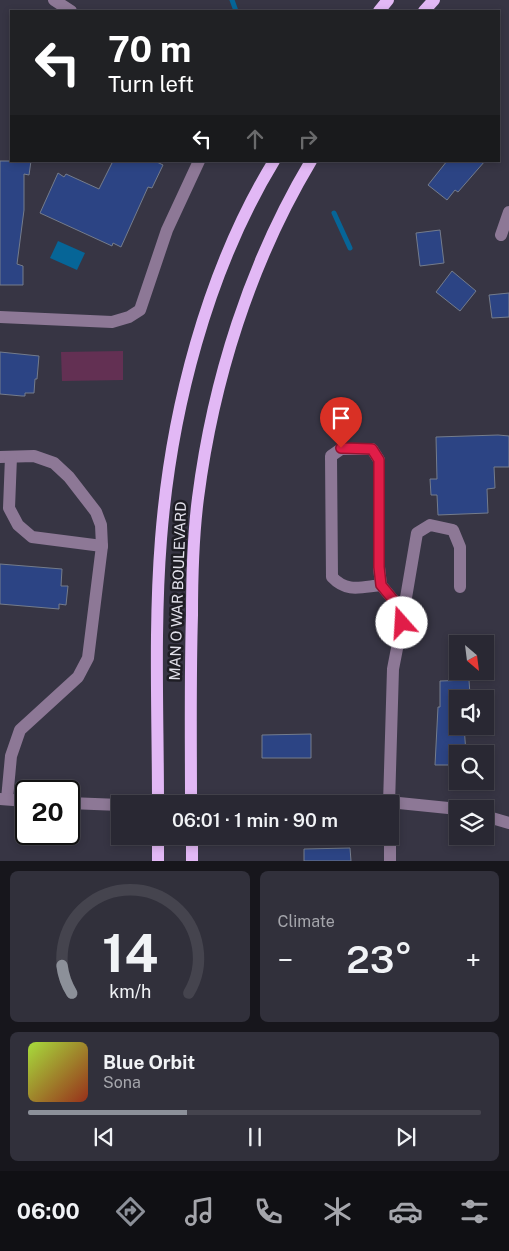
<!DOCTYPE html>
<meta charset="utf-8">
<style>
body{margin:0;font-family:"Public Sans",sans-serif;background:#31303b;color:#f1f3f6;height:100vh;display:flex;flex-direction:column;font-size:19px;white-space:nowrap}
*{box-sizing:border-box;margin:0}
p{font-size:16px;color:#a5a6ac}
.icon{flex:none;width:28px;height:28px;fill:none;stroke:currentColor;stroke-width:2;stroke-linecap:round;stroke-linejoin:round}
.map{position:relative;height:861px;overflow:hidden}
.panel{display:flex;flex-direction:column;gap:10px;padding:10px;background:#17161c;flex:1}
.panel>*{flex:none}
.banner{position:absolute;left:10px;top:10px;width:490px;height:152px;border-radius:0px;box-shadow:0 2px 8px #0003,0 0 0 1px #45444e;background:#202124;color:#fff;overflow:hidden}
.needle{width:32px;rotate:152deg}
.buttons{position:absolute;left:449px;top:635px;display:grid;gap:10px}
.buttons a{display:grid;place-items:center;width:45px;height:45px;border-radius:0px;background:#292833;box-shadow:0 2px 8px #0003,0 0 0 1px #45444e;font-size:25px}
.speed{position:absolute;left:15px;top:780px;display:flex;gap:10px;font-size:25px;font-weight:700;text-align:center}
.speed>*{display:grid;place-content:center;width:65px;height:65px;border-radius:50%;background:#292833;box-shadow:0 2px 8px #0003,0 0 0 1px #45444e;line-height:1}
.speed .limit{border:2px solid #111;border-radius:8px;background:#fff;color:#111}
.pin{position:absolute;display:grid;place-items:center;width:42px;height:42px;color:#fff;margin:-51px -21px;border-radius:50% 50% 50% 0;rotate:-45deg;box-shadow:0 0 5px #0007}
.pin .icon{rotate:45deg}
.me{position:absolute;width:55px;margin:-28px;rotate:341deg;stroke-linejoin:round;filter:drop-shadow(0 0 4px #0008)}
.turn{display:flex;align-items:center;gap:18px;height:105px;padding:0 15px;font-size:22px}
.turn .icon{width:65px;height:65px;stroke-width:2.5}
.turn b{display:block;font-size:35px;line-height:42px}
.lanes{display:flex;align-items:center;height:48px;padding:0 15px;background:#0003;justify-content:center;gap:25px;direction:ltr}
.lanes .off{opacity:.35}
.big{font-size:38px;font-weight:600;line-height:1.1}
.panel .widget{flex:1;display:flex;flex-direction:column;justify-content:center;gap:8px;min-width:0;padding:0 18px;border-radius:8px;background:#31303b}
.panel .dial{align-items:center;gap:0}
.dial svg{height:130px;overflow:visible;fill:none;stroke:#45444e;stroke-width:7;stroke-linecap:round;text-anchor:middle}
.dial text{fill:#f1f3f6;stroke:none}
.song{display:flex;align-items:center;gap:15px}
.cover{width:60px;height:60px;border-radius:8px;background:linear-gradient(135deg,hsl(80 70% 55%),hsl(10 70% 35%))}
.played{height:5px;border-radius:2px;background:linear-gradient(90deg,#8c9099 35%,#45444e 35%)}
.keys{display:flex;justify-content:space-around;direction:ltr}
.heat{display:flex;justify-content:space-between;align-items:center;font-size:28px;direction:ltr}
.panel .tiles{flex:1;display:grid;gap:10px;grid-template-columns:1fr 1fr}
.widget:last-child{grid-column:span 2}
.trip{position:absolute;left:111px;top:795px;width:288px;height:50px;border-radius:0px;background:#292833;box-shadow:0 2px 8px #0003,0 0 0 1px #45444e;font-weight:600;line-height:50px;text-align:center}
.tabs{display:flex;height:80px;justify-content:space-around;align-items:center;background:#101014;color:#a5a6ac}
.tabs .icon{width:35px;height:35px}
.tabs .on{color:#8c9099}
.tabs b{font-size:22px;color:#f1f3f6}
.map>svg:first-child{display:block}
.green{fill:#633053}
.water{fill:#066597}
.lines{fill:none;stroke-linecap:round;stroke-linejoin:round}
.stream{stroke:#066597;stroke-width:5}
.building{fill:#2c4484;stroke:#747c8c}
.minor{stroke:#8d7896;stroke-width:12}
.major{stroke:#e2b8f5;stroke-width:12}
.route-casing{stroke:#92132f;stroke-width:12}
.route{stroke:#e11d48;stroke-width:9}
.labels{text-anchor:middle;stroke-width:5;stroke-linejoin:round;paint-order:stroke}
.street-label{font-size:15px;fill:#e1e0ea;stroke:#1e1d24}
</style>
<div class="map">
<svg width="509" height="861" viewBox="0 0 509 861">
<rect width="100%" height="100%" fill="#373544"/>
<polygon class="green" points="123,351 123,380 62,381 61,352"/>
<polygon class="water" points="58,241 85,253 77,270 50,258"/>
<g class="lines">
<g class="stream">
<polyline points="232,0 236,11"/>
<polyline points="334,213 350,248"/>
</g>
</g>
<g class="building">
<polygon points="0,161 31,161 29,175 24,174 24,210 17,264 23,266 23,285 0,285"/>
<polygon points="113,161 155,161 163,165 152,188 148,187 121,247 113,243 112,246 40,213 58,173 64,177 66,174 99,189"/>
<polygon points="447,161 485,161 458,192 455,190 447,200 428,185"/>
<polygon points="440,230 444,263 420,266 416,233"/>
<polygon points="452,271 476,291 460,311 436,292"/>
<polygon points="509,293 509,317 492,318 489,295"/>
<polygon points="0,352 39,356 37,379 35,379 34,393 25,393 25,396 22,396 0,394"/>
<polygon points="498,435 509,436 509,467 494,467 495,488 487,489 488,513 438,515 437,495 431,495 430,479 437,479 436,437"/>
<polygon points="0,564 62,569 61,586 68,586 66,605 59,604 59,609 0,604"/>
<polygon points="469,680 470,695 464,694 464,699 458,699 458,726 464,726 466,753 458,754 458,765 435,765 438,707 440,707 440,681"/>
<polygon points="311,734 311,758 262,758 262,735"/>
<polygon points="350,848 351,861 304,861 304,849"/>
</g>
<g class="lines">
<g class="minor">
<polyline points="54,0 71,11"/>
<polyline points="501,235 509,212"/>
<polyline points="0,317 112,322 129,317 140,310 167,230 199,161"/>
<polyline points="0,457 34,456 54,463 69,477 96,512 101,525 102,546 88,658 78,677 20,730 11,756 7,799"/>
<polyline points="11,457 9,508 18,525 32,537 102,546"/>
<path d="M381,585C361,587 347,593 332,577L331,456L341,449H372L379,460V567L381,585L404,613"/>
<polyline points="0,799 26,801"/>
<polyline points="69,803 120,805"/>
<polyline points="307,804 389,802 458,809"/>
<polyline points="389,804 393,669 400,633 417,533 430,525 453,530 460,547 460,587"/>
<polyline points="485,816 509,823"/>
<polyline points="390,835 390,861"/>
</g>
<g class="major">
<polyline points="379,11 388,0"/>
<polyline points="424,11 434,0"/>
<path d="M158,804C158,716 154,627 161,539C171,411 207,271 274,161"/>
<path d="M191,804C191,741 190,678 192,615C192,576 193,537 198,498C213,381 250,263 311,161"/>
<polyline points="158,836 158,861"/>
<polyline points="192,836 192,861"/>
</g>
</g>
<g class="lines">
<g class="route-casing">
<polyline id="route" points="341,448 372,449 379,460 379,567 381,585 404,613 402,623"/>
</g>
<use href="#route" class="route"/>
</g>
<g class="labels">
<g class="street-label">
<text transform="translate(178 591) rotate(-88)" y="5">MAN O WAR BOULEVARD</text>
</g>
</g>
</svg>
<div class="buttons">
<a><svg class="needle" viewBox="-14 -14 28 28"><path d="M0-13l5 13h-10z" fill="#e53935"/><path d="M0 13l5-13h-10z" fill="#a5a6ac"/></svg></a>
<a><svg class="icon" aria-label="sound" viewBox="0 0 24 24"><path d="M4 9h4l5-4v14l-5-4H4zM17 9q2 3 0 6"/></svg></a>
<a><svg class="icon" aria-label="search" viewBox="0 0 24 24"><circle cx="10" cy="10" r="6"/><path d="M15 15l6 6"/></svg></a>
<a><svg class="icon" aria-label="layers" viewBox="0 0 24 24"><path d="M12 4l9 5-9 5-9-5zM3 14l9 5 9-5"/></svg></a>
</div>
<div class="speed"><div class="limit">20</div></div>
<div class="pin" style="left:341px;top:448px;background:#d93025"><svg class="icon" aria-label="arrive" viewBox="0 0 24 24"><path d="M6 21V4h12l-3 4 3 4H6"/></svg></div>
<svg class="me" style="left:402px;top:623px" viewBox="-20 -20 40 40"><circle r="19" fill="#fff"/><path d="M0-13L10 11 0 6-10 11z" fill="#e11d48"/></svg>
<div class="trip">06:01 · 1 min · 90 m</div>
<div class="banner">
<div class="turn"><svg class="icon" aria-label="left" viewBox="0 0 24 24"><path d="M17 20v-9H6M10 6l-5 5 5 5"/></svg><div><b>70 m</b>Turn left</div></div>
<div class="lanes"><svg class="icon" aria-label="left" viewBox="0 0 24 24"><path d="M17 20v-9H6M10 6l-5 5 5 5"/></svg><svg class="icon off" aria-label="ahead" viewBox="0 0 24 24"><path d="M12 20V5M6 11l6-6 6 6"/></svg><svg class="icon off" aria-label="right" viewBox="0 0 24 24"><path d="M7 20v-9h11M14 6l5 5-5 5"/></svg></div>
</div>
</div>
<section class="panel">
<div class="tiles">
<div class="widget dial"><svg viewBox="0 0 100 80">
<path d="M14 69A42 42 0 1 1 86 69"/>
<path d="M14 69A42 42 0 0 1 8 52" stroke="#8c9099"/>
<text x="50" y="56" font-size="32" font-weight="700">14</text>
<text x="50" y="72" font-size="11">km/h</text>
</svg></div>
<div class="widget"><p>Climate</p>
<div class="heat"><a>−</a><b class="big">23°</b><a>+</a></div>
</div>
<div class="widget">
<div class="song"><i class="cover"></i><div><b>Blue Orbit</b><p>Sona</p></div></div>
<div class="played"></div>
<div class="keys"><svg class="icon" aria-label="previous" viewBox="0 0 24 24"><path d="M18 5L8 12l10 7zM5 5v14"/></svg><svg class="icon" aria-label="pause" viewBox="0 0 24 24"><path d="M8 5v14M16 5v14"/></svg><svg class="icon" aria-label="next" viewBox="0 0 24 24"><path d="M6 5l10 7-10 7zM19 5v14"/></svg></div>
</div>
</div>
</section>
<nav class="tabs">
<b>06:00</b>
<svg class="icon on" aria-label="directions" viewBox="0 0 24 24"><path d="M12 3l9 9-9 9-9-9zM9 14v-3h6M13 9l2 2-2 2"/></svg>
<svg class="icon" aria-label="music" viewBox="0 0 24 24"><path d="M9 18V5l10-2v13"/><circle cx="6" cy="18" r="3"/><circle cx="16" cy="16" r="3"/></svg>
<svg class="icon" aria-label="phone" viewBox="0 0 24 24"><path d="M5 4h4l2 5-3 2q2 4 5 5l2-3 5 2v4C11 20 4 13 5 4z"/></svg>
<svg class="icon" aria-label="climate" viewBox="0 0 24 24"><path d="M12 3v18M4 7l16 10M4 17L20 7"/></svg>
<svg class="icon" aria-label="car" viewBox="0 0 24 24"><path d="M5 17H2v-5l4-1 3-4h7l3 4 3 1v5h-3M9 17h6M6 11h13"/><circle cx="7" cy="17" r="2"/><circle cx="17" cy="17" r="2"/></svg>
<svg class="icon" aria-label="filters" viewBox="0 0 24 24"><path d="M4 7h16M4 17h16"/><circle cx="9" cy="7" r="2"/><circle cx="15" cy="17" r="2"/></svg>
</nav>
